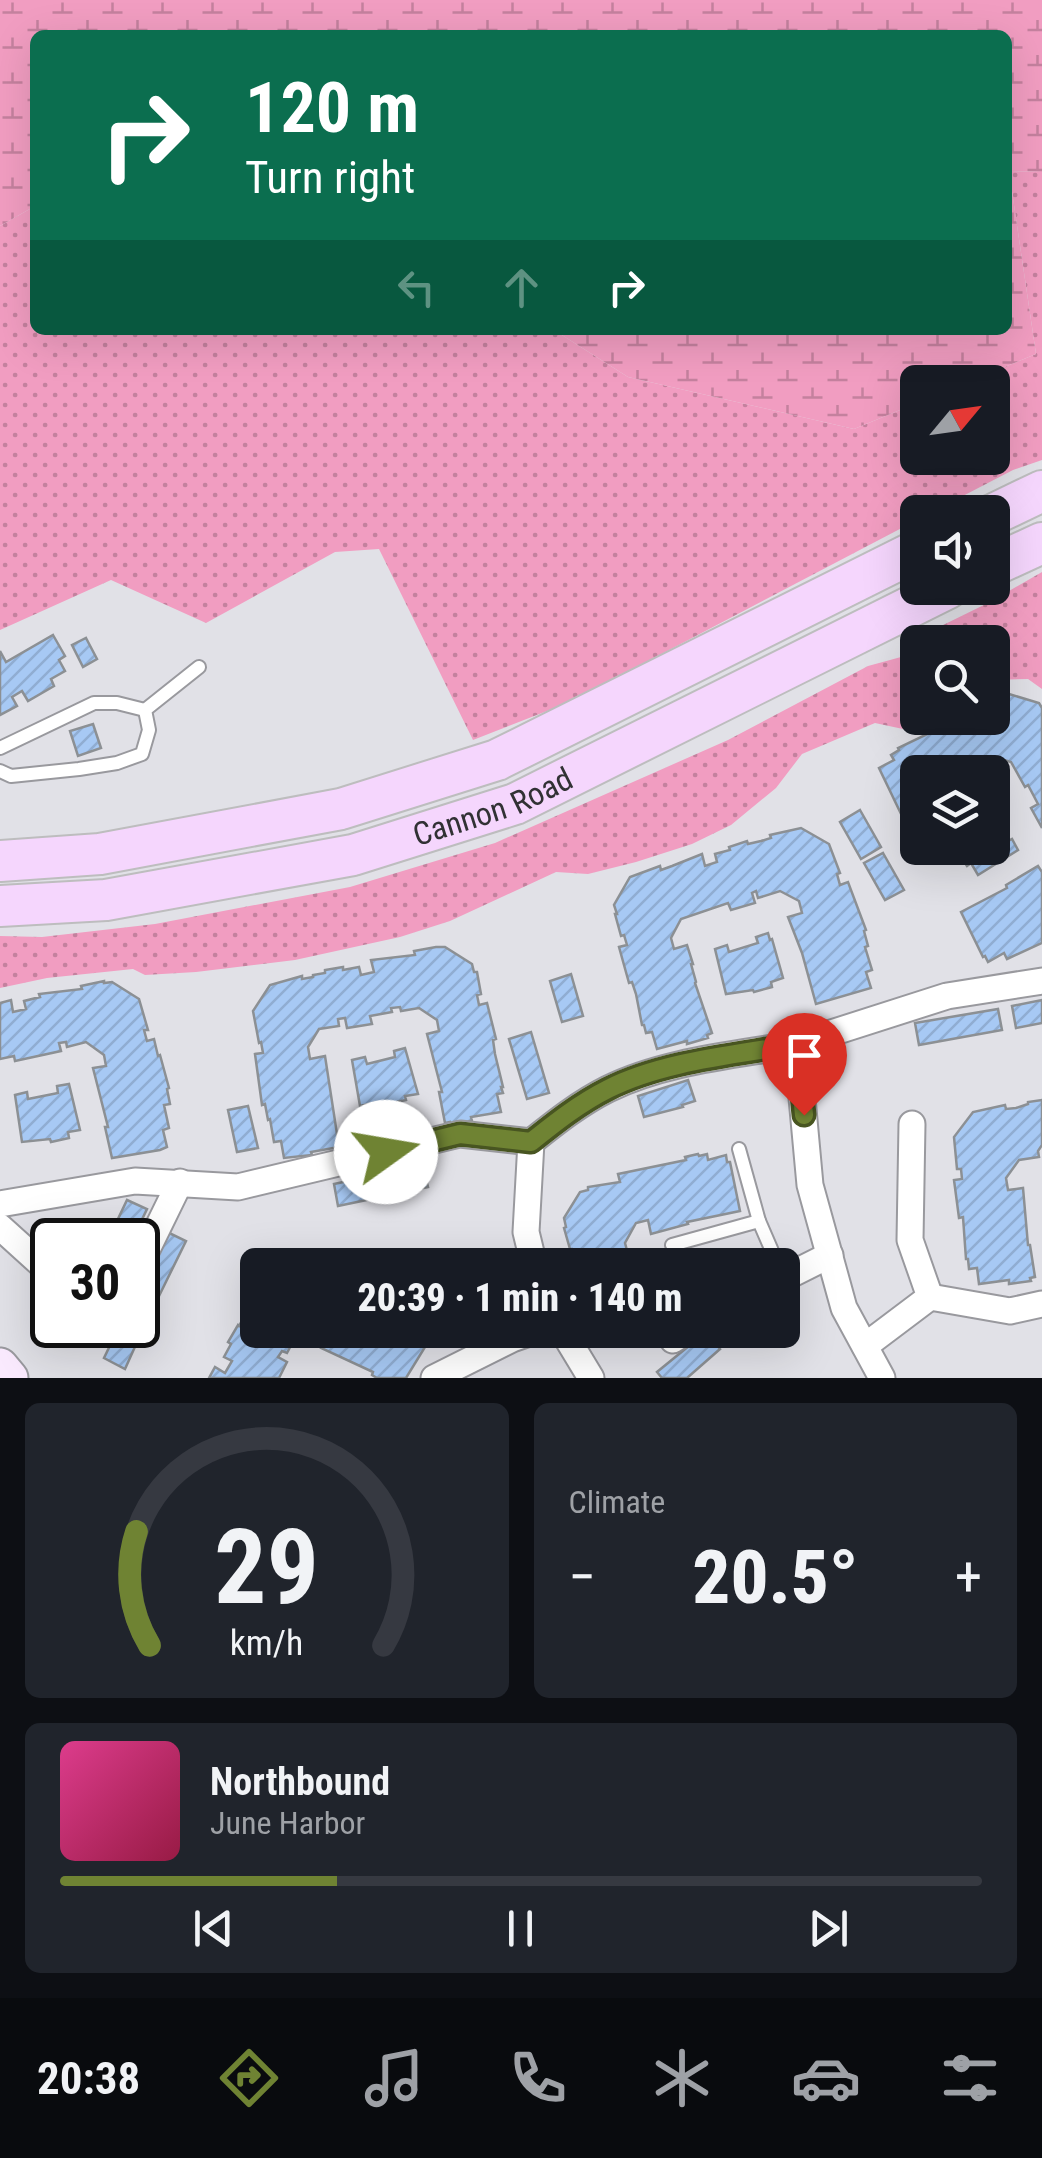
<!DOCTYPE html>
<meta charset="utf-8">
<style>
body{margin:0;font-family:"Roboto Condensed",sans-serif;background:#20242c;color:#f1f3f6;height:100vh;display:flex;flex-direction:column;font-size:38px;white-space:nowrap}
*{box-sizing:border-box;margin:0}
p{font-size:32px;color:#9ea1a6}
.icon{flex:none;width:55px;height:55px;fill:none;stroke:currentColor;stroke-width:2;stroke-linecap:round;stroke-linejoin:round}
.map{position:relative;height:1378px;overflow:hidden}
.panel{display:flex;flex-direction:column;gap:25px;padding:25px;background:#0d0f14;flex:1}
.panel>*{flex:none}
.top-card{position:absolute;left:30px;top:30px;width:982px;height:305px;border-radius:15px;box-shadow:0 10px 40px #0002;background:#0b6e4f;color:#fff;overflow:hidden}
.needle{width:65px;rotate:61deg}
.fabs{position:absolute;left:900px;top:365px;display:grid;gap:20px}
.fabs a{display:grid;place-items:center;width:110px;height:110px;border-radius:15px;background:#171b24;box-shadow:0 10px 40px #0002;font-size:50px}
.speed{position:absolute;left:30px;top:1218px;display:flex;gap:20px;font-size:50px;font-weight:700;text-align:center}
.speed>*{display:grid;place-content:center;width:130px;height:130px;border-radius:50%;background:#171b24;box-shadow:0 10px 40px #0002;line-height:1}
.speed .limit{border:5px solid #111;border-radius:15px;background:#fff;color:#111}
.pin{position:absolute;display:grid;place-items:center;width:85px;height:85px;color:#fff;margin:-102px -42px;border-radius:50% 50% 50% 0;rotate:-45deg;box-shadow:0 0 10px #0007}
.pin .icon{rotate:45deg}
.me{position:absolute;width:110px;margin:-55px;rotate:77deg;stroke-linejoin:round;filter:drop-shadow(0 0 8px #0008)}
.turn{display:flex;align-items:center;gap:35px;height:210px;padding:0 50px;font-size:45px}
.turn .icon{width:130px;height:130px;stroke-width:2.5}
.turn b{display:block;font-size:70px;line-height:85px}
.lanes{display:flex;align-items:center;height:95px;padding:0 50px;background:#0003;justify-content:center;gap:50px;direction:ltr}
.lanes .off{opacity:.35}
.big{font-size:75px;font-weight:800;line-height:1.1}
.panel .card{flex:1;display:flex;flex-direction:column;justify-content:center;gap:15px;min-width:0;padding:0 35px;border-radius:15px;background:#20242c}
.panel .dial{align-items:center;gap:0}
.dial svg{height:260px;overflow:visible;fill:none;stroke:#363941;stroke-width:7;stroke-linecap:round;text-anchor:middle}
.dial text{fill:#f1f3f6;stroke:none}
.song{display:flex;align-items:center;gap:30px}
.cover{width:120px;height:120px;border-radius:15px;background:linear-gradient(135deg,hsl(330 70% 55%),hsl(340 70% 35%))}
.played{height:10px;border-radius:5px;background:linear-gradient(90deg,#6f8333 30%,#363941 30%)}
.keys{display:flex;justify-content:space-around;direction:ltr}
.heat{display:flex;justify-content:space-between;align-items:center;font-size:55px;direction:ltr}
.panel .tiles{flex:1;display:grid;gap:25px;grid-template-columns:1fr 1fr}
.card:last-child{grid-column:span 2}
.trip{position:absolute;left:240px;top:1248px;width:560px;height:100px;border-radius:15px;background:#171b24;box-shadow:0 10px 40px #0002;font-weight:800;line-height:100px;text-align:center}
.dock{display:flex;height:160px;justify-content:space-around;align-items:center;background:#090b0e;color:#9ea1a6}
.dock .icon{width:70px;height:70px}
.dock .active{color:#6f8333}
.dock b{font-size:45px;color:#f1f3f6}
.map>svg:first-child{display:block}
.grass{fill:url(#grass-dots)}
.wetland{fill:url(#wetland-marsh)}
.building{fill:url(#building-hatch);stroke:#8c9094;stroke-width:2.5}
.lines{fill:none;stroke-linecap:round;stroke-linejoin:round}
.lane-casing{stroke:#99999e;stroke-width:16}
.street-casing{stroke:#99999e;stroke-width:29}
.secondary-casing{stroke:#99999e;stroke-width:39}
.primary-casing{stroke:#bdbdbe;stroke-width:44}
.lane{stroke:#fff;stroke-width:12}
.street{stroke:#fff;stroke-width:25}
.secondary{stroke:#faeafe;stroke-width:35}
.primary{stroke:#f5d6fd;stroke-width:40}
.route-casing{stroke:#485521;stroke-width:25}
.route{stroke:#6f8333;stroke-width:18}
.labels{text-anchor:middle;stroke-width:9;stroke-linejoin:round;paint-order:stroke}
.street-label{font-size:32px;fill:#313134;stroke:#fff}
</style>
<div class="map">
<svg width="1042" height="1378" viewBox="0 0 1042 1378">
<defs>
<pattern id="grass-dots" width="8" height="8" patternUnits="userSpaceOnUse" patternTransform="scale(2.5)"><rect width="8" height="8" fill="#f19dc1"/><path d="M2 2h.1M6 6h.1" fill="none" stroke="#c4819e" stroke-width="1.8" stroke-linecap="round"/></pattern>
<pattern id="wetland-marsh" width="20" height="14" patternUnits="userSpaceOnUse" patternTransform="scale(2.5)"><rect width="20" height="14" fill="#f19dc1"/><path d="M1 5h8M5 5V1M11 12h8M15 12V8" fill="none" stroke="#c4819e"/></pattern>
<pattern id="building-hatch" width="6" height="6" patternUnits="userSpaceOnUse" patternTransform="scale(2.5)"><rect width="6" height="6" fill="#a7c9f4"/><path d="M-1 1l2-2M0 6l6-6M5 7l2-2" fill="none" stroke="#90add2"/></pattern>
</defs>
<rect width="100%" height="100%" fill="#e1e1e7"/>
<g class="grass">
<polygon points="1009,171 1042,172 1042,460 1013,470 932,512 918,512 917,520 570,702 473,740 379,549 335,552 206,623 111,580 0,630 0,226 35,206 35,330 554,330 628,377 854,429 917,403 918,458 992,458 992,382 968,382 1036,354"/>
<polygon points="1042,572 1042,689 1028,679 993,680 992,642 920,642 939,627 990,602"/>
<polygon points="917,644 918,718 921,718 903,729 875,723 802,754 776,788 731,825 692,844 636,862 588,874 556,872 450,921 400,937 295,960 196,972 145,975 133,969 47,978 0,988 0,936 42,937 155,924 350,887 495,843 728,740 868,666 901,657"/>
</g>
<polygon class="wetland" points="0,0 1042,0 1042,172 1009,171 1036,354 968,382 918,382 917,403 854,429 628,377 554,330 1008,330 1008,35 35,35 35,206 0,226"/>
<g class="building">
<polygon points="53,635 65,656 59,660 65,671 51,679 54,686 28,701 22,691 12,697 17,706 0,715 0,651 6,662"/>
<polygon points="86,638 97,659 83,667 72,645"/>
<polygon points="1009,694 1039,703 1042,708 1042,828 1031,808 1038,804 1028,785 1025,787 1011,762 991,756 980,762 985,772 918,772 918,813 907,819 905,814 902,816 879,768 894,760 891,755 899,750 898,748 938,729 936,725 951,718 992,718 992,700"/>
<polygon points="93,724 101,748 78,756 70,731"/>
<polygon points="860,810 881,847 861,859 840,822"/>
<polygon points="992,819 1006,842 1012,839 1018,850 978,875 971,863 967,866 956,850 959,848 992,848"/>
<polygon points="801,828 829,844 840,873 837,874 840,885 848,882 866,930 864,931 868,946 865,947 872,970 866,972 871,988 816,1004 802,953 788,917 802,913 799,901 780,891 758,898 756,891 752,893 755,903 731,910 728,903 681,919 671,938 674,949 687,945 693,964 691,964 696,982 695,983 712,1033 707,1035 708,1038 687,1044 687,1041 657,1049 652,1032 646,1033 644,1025 642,1025 636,994 632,982 629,983 619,947 627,945 624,935 621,936 615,914 617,914 614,905 630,877 660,866 661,870 672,866 702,854 705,866 717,862 715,854 730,850 729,847 747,841 748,844 761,841 771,838 770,835"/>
<polygon points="883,853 904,890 885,900 864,863"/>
<polygon points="1038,866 1042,872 1042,943 1007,959 1004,953 988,962 985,956 983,957 961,912 1007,888 1006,885"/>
<polygon points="768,933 770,940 772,939 783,978 771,982 772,987 754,992 753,990 726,994 715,949 727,945 729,952 758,943 756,937"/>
<polygon points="436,947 445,947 472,964 474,972 477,972 481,994 477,995 479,1005 487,1003 496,1039 493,1040 495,1054 503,1087 501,1087 503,1093 497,1094 501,1112 471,1117 472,1121 451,1125 450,1122 445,1123 439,1092 442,1092 427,1034 439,1031 437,1020 419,1008 401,1011 400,1007 391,1008 392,1012 370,1016 372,1024 347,1028 345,1018 338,1019 339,1026 319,1029 308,1047 310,1059 325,1056 339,1147 311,1152 312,1155 284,1158 281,1141 274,1142 270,1119 268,1120 265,1104 262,1105 255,1054 263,1053 261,1042 259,1043 253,1011 270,985 302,976 302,979 313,977 313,975 325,973 325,970 343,967 343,970 359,967 361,975 374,972 371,960 415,955 414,951"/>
<polygon points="571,974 583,1016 562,1022 550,981"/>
<polygon points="104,981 104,983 112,982 139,999 148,1030 144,1030 147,1041 154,1039 158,1056 160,1055 169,1088 167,1089 170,1104 164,1105 169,1128 163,1130 167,1147 160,1150 112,1158 105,1127 108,1127 93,1068 106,1066 104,1055 86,1042 67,1047 66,1042 59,1043 61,1051 15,1061 14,1056 0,1059 0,1003 11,1000 13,1012 26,1009 24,1001 40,997 39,994 82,989 81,986"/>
<polygon points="1042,1000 1042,1023 1016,1028 1012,1006"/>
<polygon points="998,1009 1002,1030 919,1045 915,1023"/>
<polygon points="531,1032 549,1093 527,1099 509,1039"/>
<polygon points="405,1048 418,1094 405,1096 406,1100 392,1103 392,1105 374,1109 373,1103 360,1106 352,1060 365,1057 367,1064 395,1057 394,1051"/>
<polygon points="688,1080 695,1101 682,1105 683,1107 644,1117 638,1096"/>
<polygon points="69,1084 80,1130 68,1132 69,1138 51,1142 50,1139 22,1142 15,1095 27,1092 28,1099 58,1093 57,1086"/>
<polygon points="1042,1100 1042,1145 1038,1151 1039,1157 1019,1160 1006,1178 1008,1190 1023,1188 1028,1245 1030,1245 1035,1277 1030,1278 1031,1281 1009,1284 1009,1280 979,1284 977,1268 969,1269 968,1259 966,1259 963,1217 959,1218 954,1180 962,1179 961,1169 957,1169 954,1137 973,1112 1005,1105 1006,1109 1016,1108 1028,1104 1028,1102"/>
<polygon points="248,1106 258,1148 237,1152 228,1110"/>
<polygon points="698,1154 699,1156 707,1154 708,1160 726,1155 727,1162 730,1162 740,1211 687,1222 688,1224 651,1234 648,1220 636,1223 625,1243 630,1262 625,1263 625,1265 575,1265 572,1249 570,1249 564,1228 566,1227 564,1218 580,1192 588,1190 588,1187 620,1182 618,1174 686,1160 685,1157"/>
<polygon points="423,1165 428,1187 386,1196 381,1174"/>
<polygon points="376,1175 381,1197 338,1206 334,1184"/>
<polygon points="127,1200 147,1209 132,1240 108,1240"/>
<polygon points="165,1231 186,1241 158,1298 138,1287"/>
<polygon points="258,1288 258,1330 412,1330 411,1332 426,1340 423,1346 425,1347 406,1378 377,1378 372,1375 373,1372 321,1348 327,1336 316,1330 296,1336 287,1353 282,1351 278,1357 287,1362 279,1378 209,1378 215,1367 225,1373 232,1361 224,1357 231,1344 228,1342 238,1325 239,1326 245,1315 247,1315"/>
<polygon points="788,1291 798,1310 782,1318 782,1293"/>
<polygon points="138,1304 151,1311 125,1369 104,1358 120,1325 138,1325"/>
<polygon points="706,1332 720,1349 687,1378 662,1378 657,1372"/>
</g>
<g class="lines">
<g class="lane-casing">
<g id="lane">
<polyline points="0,748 94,703 117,703 145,710"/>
<polyline points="0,771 11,776 79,769 117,763 142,754 149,730 145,710 199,667"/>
<polyline points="739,1149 759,1221 778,1265"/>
<polyline points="672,1245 759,1221"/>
</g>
</g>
<g class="street-casing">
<g id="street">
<polyline points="531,1142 526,1232 534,1265"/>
<path d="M0,1204L135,1181L238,1187L460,1134L531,1142C556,1122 580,1103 608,1089C664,1061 736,1055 797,1044"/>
<polyline points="0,1227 52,1274"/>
<polyline points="138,1268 180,1182"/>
<polyline points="782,1279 830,1255"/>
<polyline points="930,1297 1010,1311 1042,1304"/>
<polyline points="562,1330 591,1378"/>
<polyline points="673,1340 689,1330"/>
<polyline points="865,1346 930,1297 910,1240 912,1124"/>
<polyline points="434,1378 512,1339 538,1330"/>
<polyline points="882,1378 844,1308 810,1185 797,1044 947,996 1042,981"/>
</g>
</g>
<g class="secondary-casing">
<polyline id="secondary" points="0,1366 10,1378"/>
</g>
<g class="primary-casing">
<g id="primary">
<polyline points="992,515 1042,491"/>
<polyline points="992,566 1042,543"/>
<polyline points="0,861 100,854 341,809 497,760 918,550"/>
<path id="s1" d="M0,906L106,900L353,855L515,804L948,588"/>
</g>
</g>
<use href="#lane" class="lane"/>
<use href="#street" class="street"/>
<use href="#secondary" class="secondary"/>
<use href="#primary" class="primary"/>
</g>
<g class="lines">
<g class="route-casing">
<path id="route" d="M386,1152L460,1134L531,1142C556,1122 580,1103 608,1089C663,1061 736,1055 797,1044L804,1115"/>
</g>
<use href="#route" class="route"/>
</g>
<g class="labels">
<g class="street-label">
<text dy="11" stroke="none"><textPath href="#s1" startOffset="505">Cannon Road</textPath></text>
</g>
</g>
</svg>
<div class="fabs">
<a><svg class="needle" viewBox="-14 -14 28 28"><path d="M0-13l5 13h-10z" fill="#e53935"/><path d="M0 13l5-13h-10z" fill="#9ea1a6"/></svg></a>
<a><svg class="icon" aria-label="sound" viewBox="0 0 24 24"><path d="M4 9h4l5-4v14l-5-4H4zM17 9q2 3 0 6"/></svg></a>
<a><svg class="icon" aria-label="search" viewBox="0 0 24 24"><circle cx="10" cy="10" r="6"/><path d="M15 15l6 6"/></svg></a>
<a><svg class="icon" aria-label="layers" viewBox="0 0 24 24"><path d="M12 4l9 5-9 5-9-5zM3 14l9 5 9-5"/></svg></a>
</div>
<div class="speed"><div class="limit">30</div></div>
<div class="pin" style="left:804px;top:1115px;background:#d93025"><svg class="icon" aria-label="arrive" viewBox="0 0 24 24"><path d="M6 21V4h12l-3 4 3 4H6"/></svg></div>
<svg class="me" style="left:386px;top:1152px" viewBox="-20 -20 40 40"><circle r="19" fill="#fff"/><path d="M0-13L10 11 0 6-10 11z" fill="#6f8333"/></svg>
<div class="trip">20:39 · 1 min · 140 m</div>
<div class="top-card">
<div class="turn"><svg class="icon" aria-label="right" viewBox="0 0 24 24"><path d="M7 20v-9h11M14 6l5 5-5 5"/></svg><div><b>120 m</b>Turn right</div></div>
<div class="lanes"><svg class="icon off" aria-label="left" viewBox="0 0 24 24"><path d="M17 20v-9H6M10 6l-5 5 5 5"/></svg><svg class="icon off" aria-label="ahead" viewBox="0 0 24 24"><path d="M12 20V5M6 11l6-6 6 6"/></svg><svg class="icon" aria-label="right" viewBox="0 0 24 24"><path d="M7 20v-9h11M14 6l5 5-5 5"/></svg></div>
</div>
</div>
<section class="panel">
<div class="tiles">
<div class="card dial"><svg viewBox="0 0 100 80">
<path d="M14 69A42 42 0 1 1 86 69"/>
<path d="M14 69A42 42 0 0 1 10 34" stroke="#6f8333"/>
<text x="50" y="56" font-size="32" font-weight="700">29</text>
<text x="50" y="72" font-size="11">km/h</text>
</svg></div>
<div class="card"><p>Climate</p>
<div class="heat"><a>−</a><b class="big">20.5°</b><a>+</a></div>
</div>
<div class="card">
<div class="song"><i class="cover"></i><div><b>Northbound</b><p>June Harbor</p></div></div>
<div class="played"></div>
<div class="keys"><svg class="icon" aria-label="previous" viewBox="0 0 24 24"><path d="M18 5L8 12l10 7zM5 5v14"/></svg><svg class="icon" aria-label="pause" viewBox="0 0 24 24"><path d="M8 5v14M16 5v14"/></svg><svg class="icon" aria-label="next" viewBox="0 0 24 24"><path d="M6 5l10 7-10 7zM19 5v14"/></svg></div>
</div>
</div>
</section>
<nav class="dock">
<b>20:38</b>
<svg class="icon active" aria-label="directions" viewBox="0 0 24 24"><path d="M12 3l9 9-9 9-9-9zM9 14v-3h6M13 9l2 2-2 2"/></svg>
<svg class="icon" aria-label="music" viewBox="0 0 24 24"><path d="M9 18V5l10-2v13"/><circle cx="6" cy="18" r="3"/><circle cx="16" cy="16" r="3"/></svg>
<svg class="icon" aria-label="phone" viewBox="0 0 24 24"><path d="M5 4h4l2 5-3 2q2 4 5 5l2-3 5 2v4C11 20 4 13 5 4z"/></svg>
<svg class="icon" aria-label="climate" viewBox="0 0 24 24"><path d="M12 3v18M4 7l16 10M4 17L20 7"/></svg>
<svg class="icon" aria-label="car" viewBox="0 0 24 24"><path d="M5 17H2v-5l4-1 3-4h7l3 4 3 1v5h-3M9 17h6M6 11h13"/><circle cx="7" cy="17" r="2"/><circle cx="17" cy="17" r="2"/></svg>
<svg class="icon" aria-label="filters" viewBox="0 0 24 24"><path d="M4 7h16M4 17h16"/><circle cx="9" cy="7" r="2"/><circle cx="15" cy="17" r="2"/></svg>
</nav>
